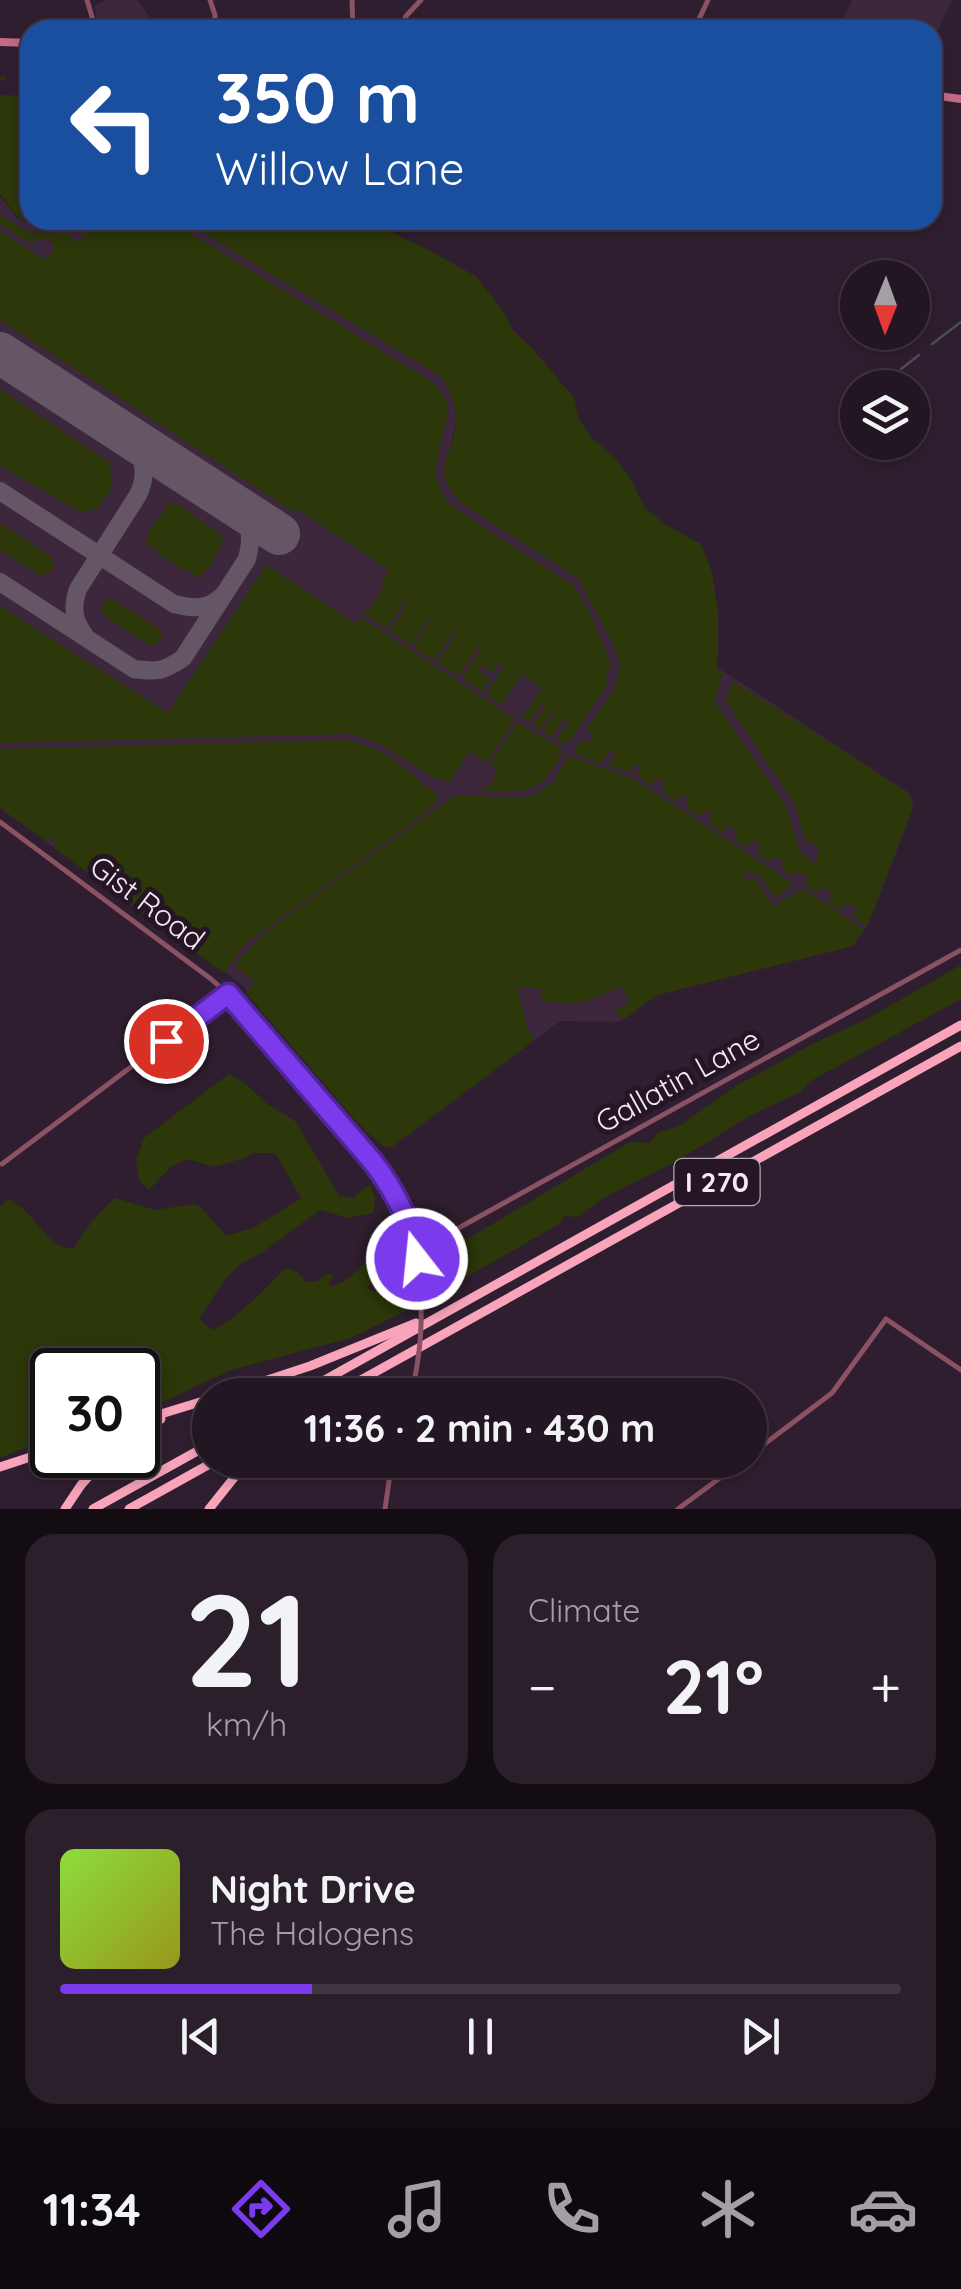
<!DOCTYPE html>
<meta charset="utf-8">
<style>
body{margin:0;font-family:Quicksand,sans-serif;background:#2b1f2b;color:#f1f3f6;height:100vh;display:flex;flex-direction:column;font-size:38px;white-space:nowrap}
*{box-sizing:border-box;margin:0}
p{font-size:32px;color:#a39fa6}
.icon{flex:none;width:55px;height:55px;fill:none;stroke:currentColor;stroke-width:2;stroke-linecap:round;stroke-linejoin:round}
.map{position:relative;height:1509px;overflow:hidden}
.drawer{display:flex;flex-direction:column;gap:25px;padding:25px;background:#130c13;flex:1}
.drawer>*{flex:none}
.guide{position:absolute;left:20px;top:20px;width:922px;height:210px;border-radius:30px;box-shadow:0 5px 15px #0003,0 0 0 2px #403541;background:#1a4fa0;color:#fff;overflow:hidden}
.needle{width:65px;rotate:181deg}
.buttons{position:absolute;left:840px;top:260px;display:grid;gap:20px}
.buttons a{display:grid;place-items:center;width:90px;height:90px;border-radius:50%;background:#231623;box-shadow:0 5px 15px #0003,0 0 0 2px #403541;font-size:50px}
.speed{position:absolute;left:30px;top:1348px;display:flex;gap:20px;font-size:50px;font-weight:700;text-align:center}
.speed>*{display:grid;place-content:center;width:130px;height:130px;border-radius:50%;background:#231623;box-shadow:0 5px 15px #0003,0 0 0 2px #403541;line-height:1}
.speed .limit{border:5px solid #111;border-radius:15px;background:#fff;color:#111}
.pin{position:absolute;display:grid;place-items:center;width:85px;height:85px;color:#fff;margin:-42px;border:5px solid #fff;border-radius:50%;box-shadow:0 2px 10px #0007}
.me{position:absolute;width:110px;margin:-55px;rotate:344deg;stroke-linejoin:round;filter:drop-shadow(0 0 8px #0008)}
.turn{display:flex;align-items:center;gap:35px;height:210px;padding:0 30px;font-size:45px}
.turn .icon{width:130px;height:130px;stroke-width:2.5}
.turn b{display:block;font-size:70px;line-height:85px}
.big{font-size:75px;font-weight:700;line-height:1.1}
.drawer .widget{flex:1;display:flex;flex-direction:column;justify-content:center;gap:15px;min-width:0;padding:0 35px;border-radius:30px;background:#2b1f2b}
.drawer .dial{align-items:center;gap:0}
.dial b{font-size:130px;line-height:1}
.song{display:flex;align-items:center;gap:30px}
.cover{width:120px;height:120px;border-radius:15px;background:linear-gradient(135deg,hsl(90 70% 55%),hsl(60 70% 35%))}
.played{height:10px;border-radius:5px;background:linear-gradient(90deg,#7c3aed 30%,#403541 30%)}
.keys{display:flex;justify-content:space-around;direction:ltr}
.heat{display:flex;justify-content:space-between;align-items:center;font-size:55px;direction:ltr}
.drawer .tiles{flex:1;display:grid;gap:25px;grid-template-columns:1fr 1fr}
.widget:last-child{grid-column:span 2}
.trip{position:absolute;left:192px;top:1378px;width:575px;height:100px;border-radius:50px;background:#231623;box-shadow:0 5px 15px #0003,0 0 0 2px #403541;font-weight:700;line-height:100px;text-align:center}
.tab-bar{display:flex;height:160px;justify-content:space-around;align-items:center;background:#0e090e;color:#a39fa6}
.tab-bar .icon{width:70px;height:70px}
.tab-bar .current{color:#7c3aed}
.tab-bar b{font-size:45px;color:#f1f3f6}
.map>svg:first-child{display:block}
.built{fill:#3d273d}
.green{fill:#2c370a}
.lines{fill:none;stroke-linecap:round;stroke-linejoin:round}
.stream{stroke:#4a4f54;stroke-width:2.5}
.taxiway{stroke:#655665;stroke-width:18}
.runway{stroke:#655665;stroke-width:42}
.minor{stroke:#8a5262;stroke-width:5}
.secondary{stroke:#c46a85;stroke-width:8}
.motorway{stroke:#f9a4bb;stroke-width:9}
.minor-bridge{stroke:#8a5262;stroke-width:5}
.route-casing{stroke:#51269a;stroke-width:25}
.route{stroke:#7c3aed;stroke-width:18}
.labels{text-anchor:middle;stroke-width:10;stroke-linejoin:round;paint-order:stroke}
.shield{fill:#251525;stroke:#b6a9b6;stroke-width:2.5}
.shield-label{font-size:28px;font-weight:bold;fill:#f4e9f4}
.street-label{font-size:30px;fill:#f4e9f4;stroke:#251525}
</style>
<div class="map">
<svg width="961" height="1509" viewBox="0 0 961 1509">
<rect width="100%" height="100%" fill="#2f1e2f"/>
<g class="built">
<polygon points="106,0 137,0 160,30 100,30 94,6"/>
<polygon points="852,0 952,0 933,40 932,30 838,30"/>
<polygon points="0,196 18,219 34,223 67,220 186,220 442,377 455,396 456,424 444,469 622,605 909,793 913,802 912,811 868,925 853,946 657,995 620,1022 560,1021 392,1147 383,1146 365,1131 241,984 0,808"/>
</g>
<g class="green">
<polygon points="5,76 6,80 0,80 0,95 29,96 30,220 84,220 34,223 18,218 0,194 0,77"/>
<path d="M0,215L29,232L68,234L78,242L85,233L122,228L125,224L158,221L181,227L434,383L447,402L448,410C444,448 421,475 453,507L573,585L590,613L610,660L611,669L606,671V677L609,681L570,742L566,740L564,745L556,740L569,721L565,718L551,737L543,731L555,714L553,712L540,730L533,725L546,705L542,703L529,722L522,718L542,688L522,674L502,705L486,694L504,666L499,663L493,673L482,665L479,671L490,678L482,692L462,678L481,650L478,647L459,676L437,663L456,635L454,632L434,661L413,647L432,619L431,617L411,646L389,631L408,604L406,601L386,629L362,613L364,610L368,611L383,588L381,585L389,570L297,509L294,512L0,320V232L47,260L54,249L53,243L46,239L27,242L0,224Z"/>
<path d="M181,220H365L425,248L477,277L504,313L512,329L533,349L574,398L578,417L591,437L615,458L631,479L645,508L668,526L701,544L712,572L718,611V656L716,668L723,672L714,701L786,805L799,849L809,860L816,863L819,850L810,841L805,840L796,808L791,798L726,701L733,681L909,793L913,807L868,925L866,926L853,917L857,908L845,903L841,910L828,902L832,893L821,887L817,894L805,885L808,878L797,871L794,876L781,869L784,861L775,856L771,862L757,854L761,845L752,840L747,847L733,839L737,830L728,826L723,833L708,823L713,814L705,810L700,817L686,808L688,798L681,794L676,802L661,791L665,783L657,778L652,786L637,776L640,767L635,764L630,772L608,765L616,752L610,749L602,763L582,757L574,751L581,739L589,743L593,736L586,730L615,688L620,668L615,648L580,582L582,581L464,505C428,470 451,463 456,423C457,406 450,391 442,377Z"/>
<polygon points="0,389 110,463 112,488 97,509 83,512 77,510 0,466"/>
<path d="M169,503L179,505L223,536C223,550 209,569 199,577L191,576L192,572L189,570L186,572L156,552L157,549L146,546L147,535Z"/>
<polygon points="0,523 51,556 54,562 52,571 43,575 39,575 0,550"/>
<polygon points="266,565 355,623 360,617 515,719 487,763 469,752 449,783 437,777 435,779 379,743 351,734 0,743 0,606 168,713"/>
<polygon points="107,599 113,599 158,628 162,634 161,639 155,645 149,645 104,616 101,606"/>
<path d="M517,722L561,748L558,752L562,755C534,800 525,792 475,790L479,787H488L496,776V769L490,765Z"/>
<path d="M344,740C387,746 406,772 438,795V799L424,814L245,944L224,973L54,848L56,842L50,837L47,842L0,808V749Z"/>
<path d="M569,756L632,778L793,883L775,899C765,884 763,870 743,873L745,880L755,878L773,906L803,889L864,929L853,946L657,995L623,1020L615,1011L630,1001L621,986C584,1004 582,1005 541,1001V989L517,987L528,1031L535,1040L392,1147L383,1146L356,1121L246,993L254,981L235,966L238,960L267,931L455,795L522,798L535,795L553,782Z"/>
<path d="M961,965V999L809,1082L800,1092L750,1116L677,1161L605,1197L578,1217L565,1216L558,1225L431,1297L427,1275L429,1256C442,1247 459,1243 474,1235L630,1142L650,1143L657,1133L679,1126L736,1086L812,1044L867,1019Z"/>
<path d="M229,1074L245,1083L266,1103L295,1121L339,1195L354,1198L364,1188L371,1185L375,1199L374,1213L348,1218L320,1210L260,1254L240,1264L224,1281L200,1317L203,1323L213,1330C240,1315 264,1291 285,1268L298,1272L306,1282L317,1281L328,1273L333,1276L328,1286C353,1284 368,1257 383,1239L396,1256L367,1288L375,1292L398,1270L409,1274C415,1285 415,1300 407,1310L351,1338L231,1370L167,1400L138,1409V1370H52V1437L0,1458V1206L9,1199C16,1204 23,1208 29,1215C43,1229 52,1248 73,1249L92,1221L115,1198L155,1210L193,1204L200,1206L226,1236L255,1227L301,1198L275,1153H253L245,1158L214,1167L188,1159L172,1166L149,1190L140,1182L136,1160L144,1138Z"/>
</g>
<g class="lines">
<g class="stream">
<polyline points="932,344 961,322"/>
<polyline points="901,369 919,355"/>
</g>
<g class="taxiway">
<path d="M0,491L174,604C193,609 207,610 222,596"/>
<path d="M0,582L134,669C157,672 163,672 183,658L247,559C253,535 251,526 236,506"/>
<path d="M84,634C73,620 72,606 78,589L138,495C150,470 142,453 124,433"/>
</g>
<polyline class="runway" points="0,353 279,534"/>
<g class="minor">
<polyline points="87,0 96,30"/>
<polyline points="210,0 215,15 215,30"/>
<polyline points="352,0 353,30"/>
<polyline points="401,30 406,16 421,0"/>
<polyline points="694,30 708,0"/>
<path d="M0,822L211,979L228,994L373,1162C401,1200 414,1230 419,1277"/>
<polyline points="2,1164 228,994"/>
<polyline points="417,1251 961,950"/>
<polyline points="750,1455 832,1393 886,1319 961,1370"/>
<polyline points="385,1509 392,1460"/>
<polyline points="678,1509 744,1460"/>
</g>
<g class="secondary">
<polyline points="0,42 30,43"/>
<polyline points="932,95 961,99"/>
</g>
<g class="motorway">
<polyline points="222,1395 310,1366 416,1323"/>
<polyline points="298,1395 961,1025"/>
<polyline points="334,1395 961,1046"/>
<polyline points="138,1421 210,1399"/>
<polyline points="138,1432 161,1419"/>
<polyline points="0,1467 52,1450"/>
<polyline points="65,1509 81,1485 108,1455"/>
<polyline points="93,1509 210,1444"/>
<polyline points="129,1509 217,1460"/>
<polyline points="209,1509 237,1474 251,1460"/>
</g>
<path class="minor-bridge" d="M411,1395C421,1355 424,1318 419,1277"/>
</g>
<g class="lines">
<g class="route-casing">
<path id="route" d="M166,1041L228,994L373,1162C395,1191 412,1222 417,1259"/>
</g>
<use href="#route" class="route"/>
</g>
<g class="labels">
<rect class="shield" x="674.5" y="1159" width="85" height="46" rx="8"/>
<g class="shield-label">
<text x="717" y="1192">I 270</text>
</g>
<g class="street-label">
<text transform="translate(147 903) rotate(37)" y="10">Gist Road</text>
<text transform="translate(678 1081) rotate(-29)" y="10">Gallatin Lane</text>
</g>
</g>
</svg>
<div class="buttons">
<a><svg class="needle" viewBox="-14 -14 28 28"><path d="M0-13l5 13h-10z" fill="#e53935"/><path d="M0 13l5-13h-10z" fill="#a39fa6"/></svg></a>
<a><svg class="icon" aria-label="layers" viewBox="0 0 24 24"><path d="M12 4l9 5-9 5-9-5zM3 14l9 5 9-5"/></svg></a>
</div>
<div class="speed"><div class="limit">30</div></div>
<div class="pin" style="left:166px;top:1041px;background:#d93025"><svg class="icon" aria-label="arrive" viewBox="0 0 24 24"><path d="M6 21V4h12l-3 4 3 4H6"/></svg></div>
<svg class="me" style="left:417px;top:1259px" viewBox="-20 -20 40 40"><circle r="17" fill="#7c3aed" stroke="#fff" stroke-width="3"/><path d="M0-11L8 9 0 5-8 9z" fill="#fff"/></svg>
<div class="trip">11:36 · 2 min · 430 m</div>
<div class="guide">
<div class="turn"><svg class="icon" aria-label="left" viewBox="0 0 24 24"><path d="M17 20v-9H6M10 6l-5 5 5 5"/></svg><div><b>350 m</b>Willow Lane</div></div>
</div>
</div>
<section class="drawer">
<div class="tiles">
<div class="widget dial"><b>21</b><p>km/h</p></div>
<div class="widget"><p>Climate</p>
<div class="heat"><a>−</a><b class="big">21°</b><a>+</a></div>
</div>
<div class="widget">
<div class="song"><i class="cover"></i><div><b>Night Drive</b><p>The Halogens</p></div></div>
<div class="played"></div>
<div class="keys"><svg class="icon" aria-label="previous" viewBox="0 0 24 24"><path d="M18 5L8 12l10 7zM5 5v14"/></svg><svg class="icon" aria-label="pause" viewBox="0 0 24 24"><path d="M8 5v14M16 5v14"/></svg><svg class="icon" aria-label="next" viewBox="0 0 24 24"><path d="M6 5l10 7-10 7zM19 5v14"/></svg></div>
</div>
</div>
</section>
<nav class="tab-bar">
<b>11:34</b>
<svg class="icon current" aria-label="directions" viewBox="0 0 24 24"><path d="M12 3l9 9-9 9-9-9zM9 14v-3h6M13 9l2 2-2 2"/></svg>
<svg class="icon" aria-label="music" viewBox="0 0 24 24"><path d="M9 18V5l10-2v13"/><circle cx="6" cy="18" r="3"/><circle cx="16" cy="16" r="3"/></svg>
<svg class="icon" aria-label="phone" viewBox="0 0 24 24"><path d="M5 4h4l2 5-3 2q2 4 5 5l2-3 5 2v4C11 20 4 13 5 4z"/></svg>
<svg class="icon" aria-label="climate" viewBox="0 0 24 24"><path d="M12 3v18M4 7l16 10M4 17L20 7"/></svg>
<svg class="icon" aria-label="car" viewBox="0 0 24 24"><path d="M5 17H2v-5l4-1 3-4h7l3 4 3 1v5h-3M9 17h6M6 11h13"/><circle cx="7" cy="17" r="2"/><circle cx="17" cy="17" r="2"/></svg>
</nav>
